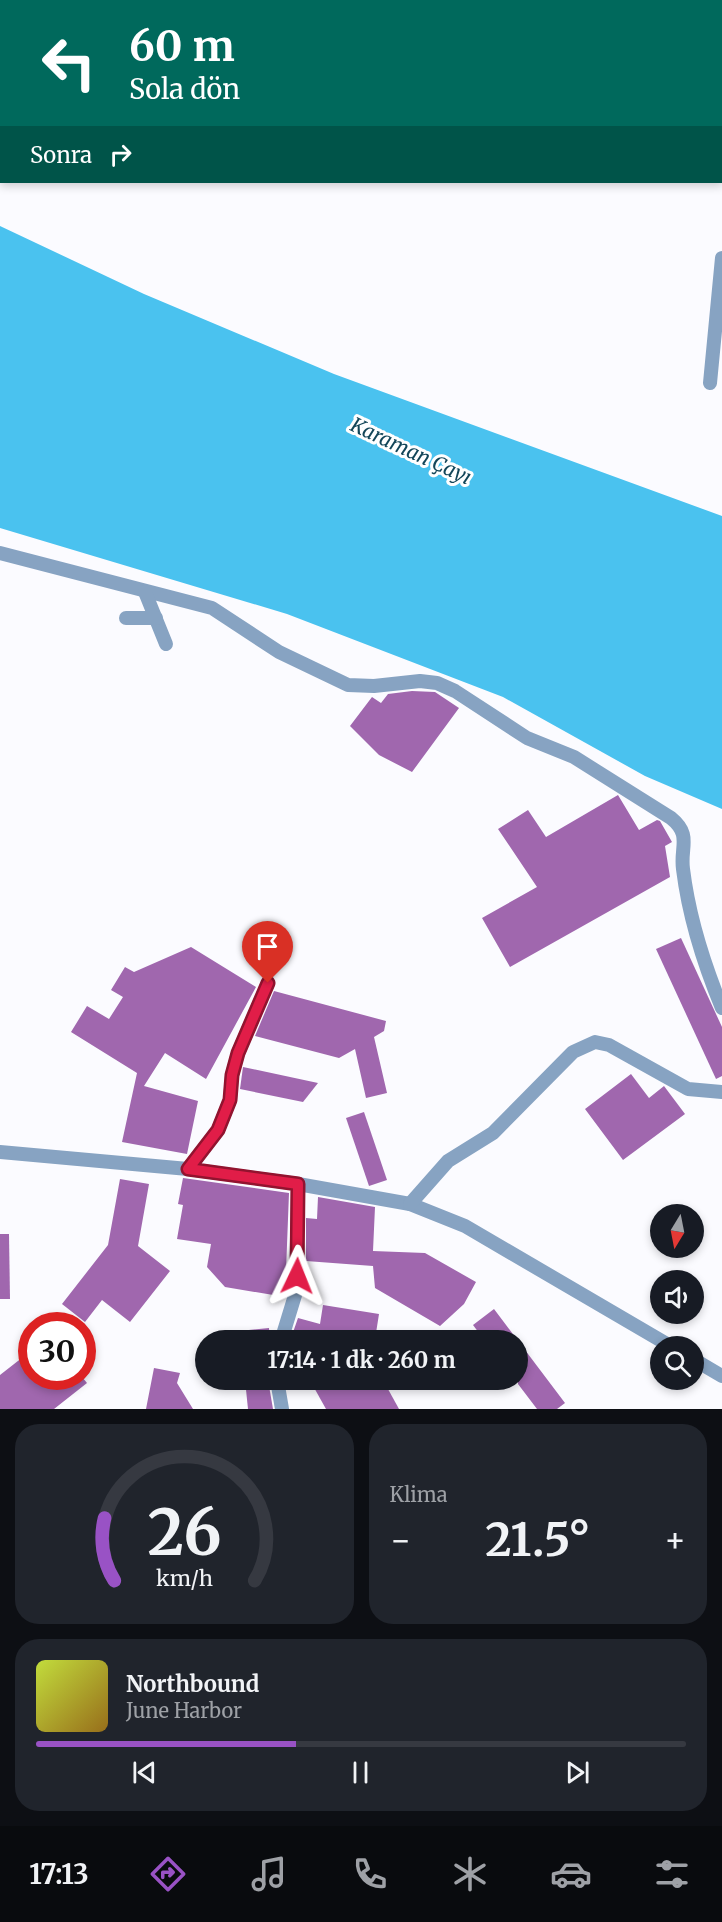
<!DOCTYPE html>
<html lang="tr">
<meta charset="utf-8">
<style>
body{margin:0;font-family:Merriweather,serif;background:#20242c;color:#f1f3f6;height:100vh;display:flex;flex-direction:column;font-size:22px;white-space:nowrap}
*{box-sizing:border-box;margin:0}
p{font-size:20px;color:#9ea1a6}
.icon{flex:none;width:33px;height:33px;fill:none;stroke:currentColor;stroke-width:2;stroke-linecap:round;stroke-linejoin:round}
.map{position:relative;height:1409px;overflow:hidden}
.panel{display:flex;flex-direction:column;gap:15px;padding:15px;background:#0d0f14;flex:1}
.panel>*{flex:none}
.banner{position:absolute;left:0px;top:0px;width:723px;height:183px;box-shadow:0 3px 9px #0003;background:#00695c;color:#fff;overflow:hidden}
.needle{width:39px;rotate:190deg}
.tools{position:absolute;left:650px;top:1204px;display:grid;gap:12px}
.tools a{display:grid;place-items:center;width:54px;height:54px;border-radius:50%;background:#171b24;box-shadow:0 3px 9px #0003;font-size:30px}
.speed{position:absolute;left:18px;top:1312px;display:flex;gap:12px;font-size:30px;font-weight:700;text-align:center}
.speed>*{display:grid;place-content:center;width:78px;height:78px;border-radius:50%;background:#171b24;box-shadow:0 3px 9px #0003;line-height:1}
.speed .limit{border:9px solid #d22;background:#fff;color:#111}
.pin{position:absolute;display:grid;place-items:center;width:51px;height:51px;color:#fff;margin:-62px -26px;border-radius:50% 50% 50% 0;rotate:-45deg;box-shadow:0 0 6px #0007}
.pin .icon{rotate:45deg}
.me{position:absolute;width:66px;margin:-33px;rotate:2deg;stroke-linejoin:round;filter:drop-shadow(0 0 4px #0008)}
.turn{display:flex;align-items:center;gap:21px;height:126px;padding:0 30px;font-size:27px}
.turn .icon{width:78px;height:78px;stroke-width:2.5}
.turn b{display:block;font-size:42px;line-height:51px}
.then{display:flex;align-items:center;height:57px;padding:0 30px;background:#0003;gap:12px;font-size:22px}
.big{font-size:45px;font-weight:700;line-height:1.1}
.panel .card{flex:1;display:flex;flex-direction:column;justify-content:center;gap:9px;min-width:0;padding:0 21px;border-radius:24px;background:#20242c}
.panel .dial{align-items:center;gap:0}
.dial svg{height:156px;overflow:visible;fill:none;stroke:#363941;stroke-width:7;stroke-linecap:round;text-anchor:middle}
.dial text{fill:#f1f3f6;stroke:none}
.song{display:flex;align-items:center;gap:18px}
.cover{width:72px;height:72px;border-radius:9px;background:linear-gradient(135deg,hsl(70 70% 55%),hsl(40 70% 35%))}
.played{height:6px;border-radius:3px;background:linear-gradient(90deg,#9952c5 40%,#363941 40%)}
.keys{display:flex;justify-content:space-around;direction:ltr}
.heat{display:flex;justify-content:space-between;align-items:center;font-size:33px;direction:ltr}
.panel .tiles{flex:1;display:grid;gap:15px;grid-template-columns:1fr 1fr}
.card:last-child{grid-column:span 2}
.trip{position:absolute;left:195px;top:1330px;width:333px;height:60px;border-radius:30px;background:#171b24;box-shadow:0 3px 9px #0003;font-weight:700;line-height:60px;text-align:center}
.dock{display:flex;height:96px;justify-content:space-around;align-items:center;background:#090b0e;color:#9ea1a6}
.dock .icon{width:42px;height:42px}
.dock .active{color:#9952c5}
.dock b{font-size:27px;color:#f1f3f6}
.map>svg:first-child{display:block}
.water{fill:#4ac2ef}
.building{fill:#a067ae}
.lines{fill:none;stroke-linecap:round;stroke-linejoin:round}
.path{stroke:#ababaf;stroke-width:2;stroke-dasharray:3 3;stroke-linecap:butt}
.minor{stroke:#87a3c2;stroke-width:14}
.route-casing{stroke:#92132f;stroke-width:15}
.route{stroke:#e11d48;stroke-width:10}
.labels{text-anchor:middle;stroke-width:6;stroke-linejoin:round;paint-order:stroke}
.water-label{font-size:20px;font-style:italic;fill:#134659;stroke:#fff}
</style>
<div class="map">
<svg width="722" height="1409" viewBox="0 0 722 1409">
<rect width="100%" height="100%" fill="#fbfbff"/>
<polygon class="water" points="0,226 144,294 334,374 722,516 722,809 645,776 503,697 287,614 0,528"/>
<g class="building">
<polygon points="412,691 435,692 459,708 412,772 379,755 350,726 372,697 381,703 388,694"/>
<polygon points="618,795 639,830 657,820 660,821 672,842 665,846 670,877 510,967 482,918 537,887 498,829 528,810 546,837"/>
<polygon points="681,938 722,1027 722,1076 716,1079 656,949"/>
<polygon points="191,947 256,987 206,1079 165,1053 144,1086 198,1101 187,1154 122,1142 137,1073 71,1032 87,1006 109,1019 123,997 111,990 125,967 134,972"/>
<polygon points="274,991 386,1021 384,1031 374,1037 387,1093 366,1098 355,1049 339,1058 255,1036"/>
<polygon points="243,1067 318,1083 303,1102 240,1089"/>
<polygon points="631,1074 649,1098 664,1086 685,1114 623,1160 585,1109"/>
<polygon points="364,1112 387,1180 369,1186 346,1118"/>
<polygon points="183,1178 289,1193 285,1297 225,1287 207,1267 211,1244 177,1239 183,1205 178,1204"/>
<polygon points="120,1179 149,1184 138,1246 170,1271 130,1322 102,1300 85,1322 62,1304 108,1245"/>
<polygon points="318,1197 375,1207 373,1251 425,1253 476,1282 464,1304 440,1326 375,1288 373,1266 306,1261 306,1218 317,1219"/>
<polygon points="0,1234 9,1234 10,1299 0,1299"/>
<polygon points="323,1305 379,1314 376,1333 370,1332 369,1341 290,1341 298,1318 320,1324"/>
<polygon points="494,1309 565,1403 557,1409 537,1409 518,1384 518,1341 485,1341 473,1325"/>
<polygon points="269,1328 270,1341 240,1341 239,1331"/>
<polygon points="32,1350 32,1377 82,1377 87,1383 54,1409 0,1409 0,1375"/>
<polygon points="154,1368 180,1373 177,1383 193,1409 146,1409"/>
<polygon points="245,1380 268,1380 273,1409 248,1409"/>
<polygon points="318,1380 383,1380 399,1409 326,1409 312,1384"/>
</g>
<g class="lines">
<polyline class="path" points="408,0 408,2"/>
<g class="minor">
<polyline points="0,2 2,3"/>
<polyline points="449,2 453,0"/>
<polyline points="713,2 713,0"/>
<polyline points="710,383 722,258"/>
<path d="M0,553L212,608L279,652L348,685L374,686L420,681L437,683L455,691L527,738L574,757L671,818C692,835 680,847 683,869C689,918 703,962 722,1008"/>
<polyline points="145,592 166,644"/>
<polyline points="126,618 156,618"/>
<polyline points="0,1152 188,1169 298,1184 410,1204 465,1226 672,1347"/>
<polyline points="188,1169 218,1130 230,1100 232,1075 238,1053 268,983"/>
<polyline points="410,1204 448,1161 493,1133 573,1052 595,1042 609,1045 688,1089 722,1092"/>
<polyline points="281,1341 296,1292 298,1184"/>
<polyline points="693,1359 722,1376"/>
<polyline points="277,1380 282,1409"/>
</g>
</g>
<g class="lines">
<g class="route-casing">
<polyline id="route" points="268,983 238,1053 232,1075 230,1100 218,1130 188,1169 298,1184 297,1276"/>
</g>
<use href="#route" class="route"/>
</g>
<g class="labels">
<g class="water-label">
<text transform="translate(411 451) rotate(25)" y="7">Karaman Çayı</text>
</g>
</g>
</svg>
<div class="tools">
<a><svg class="needle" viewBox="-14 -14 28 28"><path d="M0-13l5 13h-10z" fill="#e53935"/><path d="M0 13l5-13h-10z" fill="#9ea1a6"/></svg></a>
<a><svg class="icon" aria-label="sound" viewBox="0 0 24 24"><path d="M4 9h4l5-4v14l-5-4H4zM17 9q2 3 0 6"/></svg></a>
<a><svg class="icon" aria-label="search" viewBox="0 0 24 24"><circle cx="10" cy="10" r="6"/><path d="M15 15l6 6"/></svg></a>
</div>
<div class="speed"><div class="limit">30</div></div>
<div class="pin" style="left:268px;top:983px;background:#d93025"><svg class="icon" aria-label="arrive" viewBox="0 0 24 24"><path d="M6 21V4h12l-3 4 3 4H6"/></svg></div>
<svg class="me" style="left:297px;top:1276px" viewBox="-20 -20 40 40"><path d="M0-17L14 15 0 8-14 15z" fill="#e11d48" stroke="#fff" stroke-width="4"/></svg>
<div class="trip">17:14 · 1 dk · 260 m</div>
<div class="banner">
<div class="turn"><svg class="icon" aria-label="left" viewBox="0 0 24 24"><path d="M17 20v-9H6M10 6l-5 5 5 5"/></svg><div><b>60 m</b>Sola dön</div></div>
<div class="then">Sonra<svg class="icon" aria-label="right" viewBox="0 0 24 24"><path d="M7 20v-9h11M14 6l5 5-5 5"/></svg></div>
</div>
</div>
<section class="panel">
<div class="tiles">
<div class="card dial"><svg viewBox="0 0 100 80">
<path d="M14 69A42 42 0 1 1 86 69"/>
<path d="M14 69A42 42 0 0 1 9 37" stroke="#9952c5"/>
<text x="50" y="56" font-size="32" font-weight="700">26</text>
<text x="50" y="72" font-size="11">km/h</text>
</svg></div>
<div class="card"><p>Klima</p>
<div class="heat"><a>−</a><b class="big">21.5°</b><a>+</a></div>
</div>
<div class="card">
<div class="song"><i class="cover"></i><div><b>Northbound</b><p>June Harbor</p></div></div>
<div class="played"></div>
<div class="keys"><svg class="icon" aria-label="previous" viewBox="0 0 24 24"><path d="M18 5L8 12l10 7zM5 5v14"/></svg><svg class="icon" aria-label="pause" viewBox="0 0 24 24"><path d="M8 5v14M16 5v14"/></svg><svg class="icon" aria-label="next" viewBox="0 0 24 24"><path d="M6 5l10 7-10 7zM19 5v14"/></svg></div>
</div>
</div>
</section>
<nav class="dock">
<b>17:13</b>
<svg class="icon active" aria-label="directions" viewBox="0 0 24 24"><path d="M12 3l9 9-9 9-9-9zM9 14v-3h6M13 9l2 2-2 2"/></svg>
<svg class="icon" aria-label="music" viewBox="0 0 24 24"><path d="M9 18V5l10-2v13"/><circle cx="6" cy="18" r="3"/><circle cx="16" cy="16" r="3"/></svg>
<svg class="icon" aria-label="phone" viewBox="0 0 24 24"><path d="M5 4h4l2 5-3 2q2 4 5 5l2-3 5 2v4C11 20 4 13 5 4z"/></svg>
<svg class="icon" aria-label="climate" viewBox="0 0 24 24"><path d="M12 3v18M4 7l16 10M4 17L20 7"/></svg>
<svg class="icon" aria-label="car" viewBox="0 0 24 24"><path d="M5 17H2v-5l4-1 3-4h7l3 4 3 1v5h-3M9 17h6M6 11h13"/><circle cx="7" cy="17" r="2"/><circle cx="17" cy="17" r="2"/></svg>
<svg class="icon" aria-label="filters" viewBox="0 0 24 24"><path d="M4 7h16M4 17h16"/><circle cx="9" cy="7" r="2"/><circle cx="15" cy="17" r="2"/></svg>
</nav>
